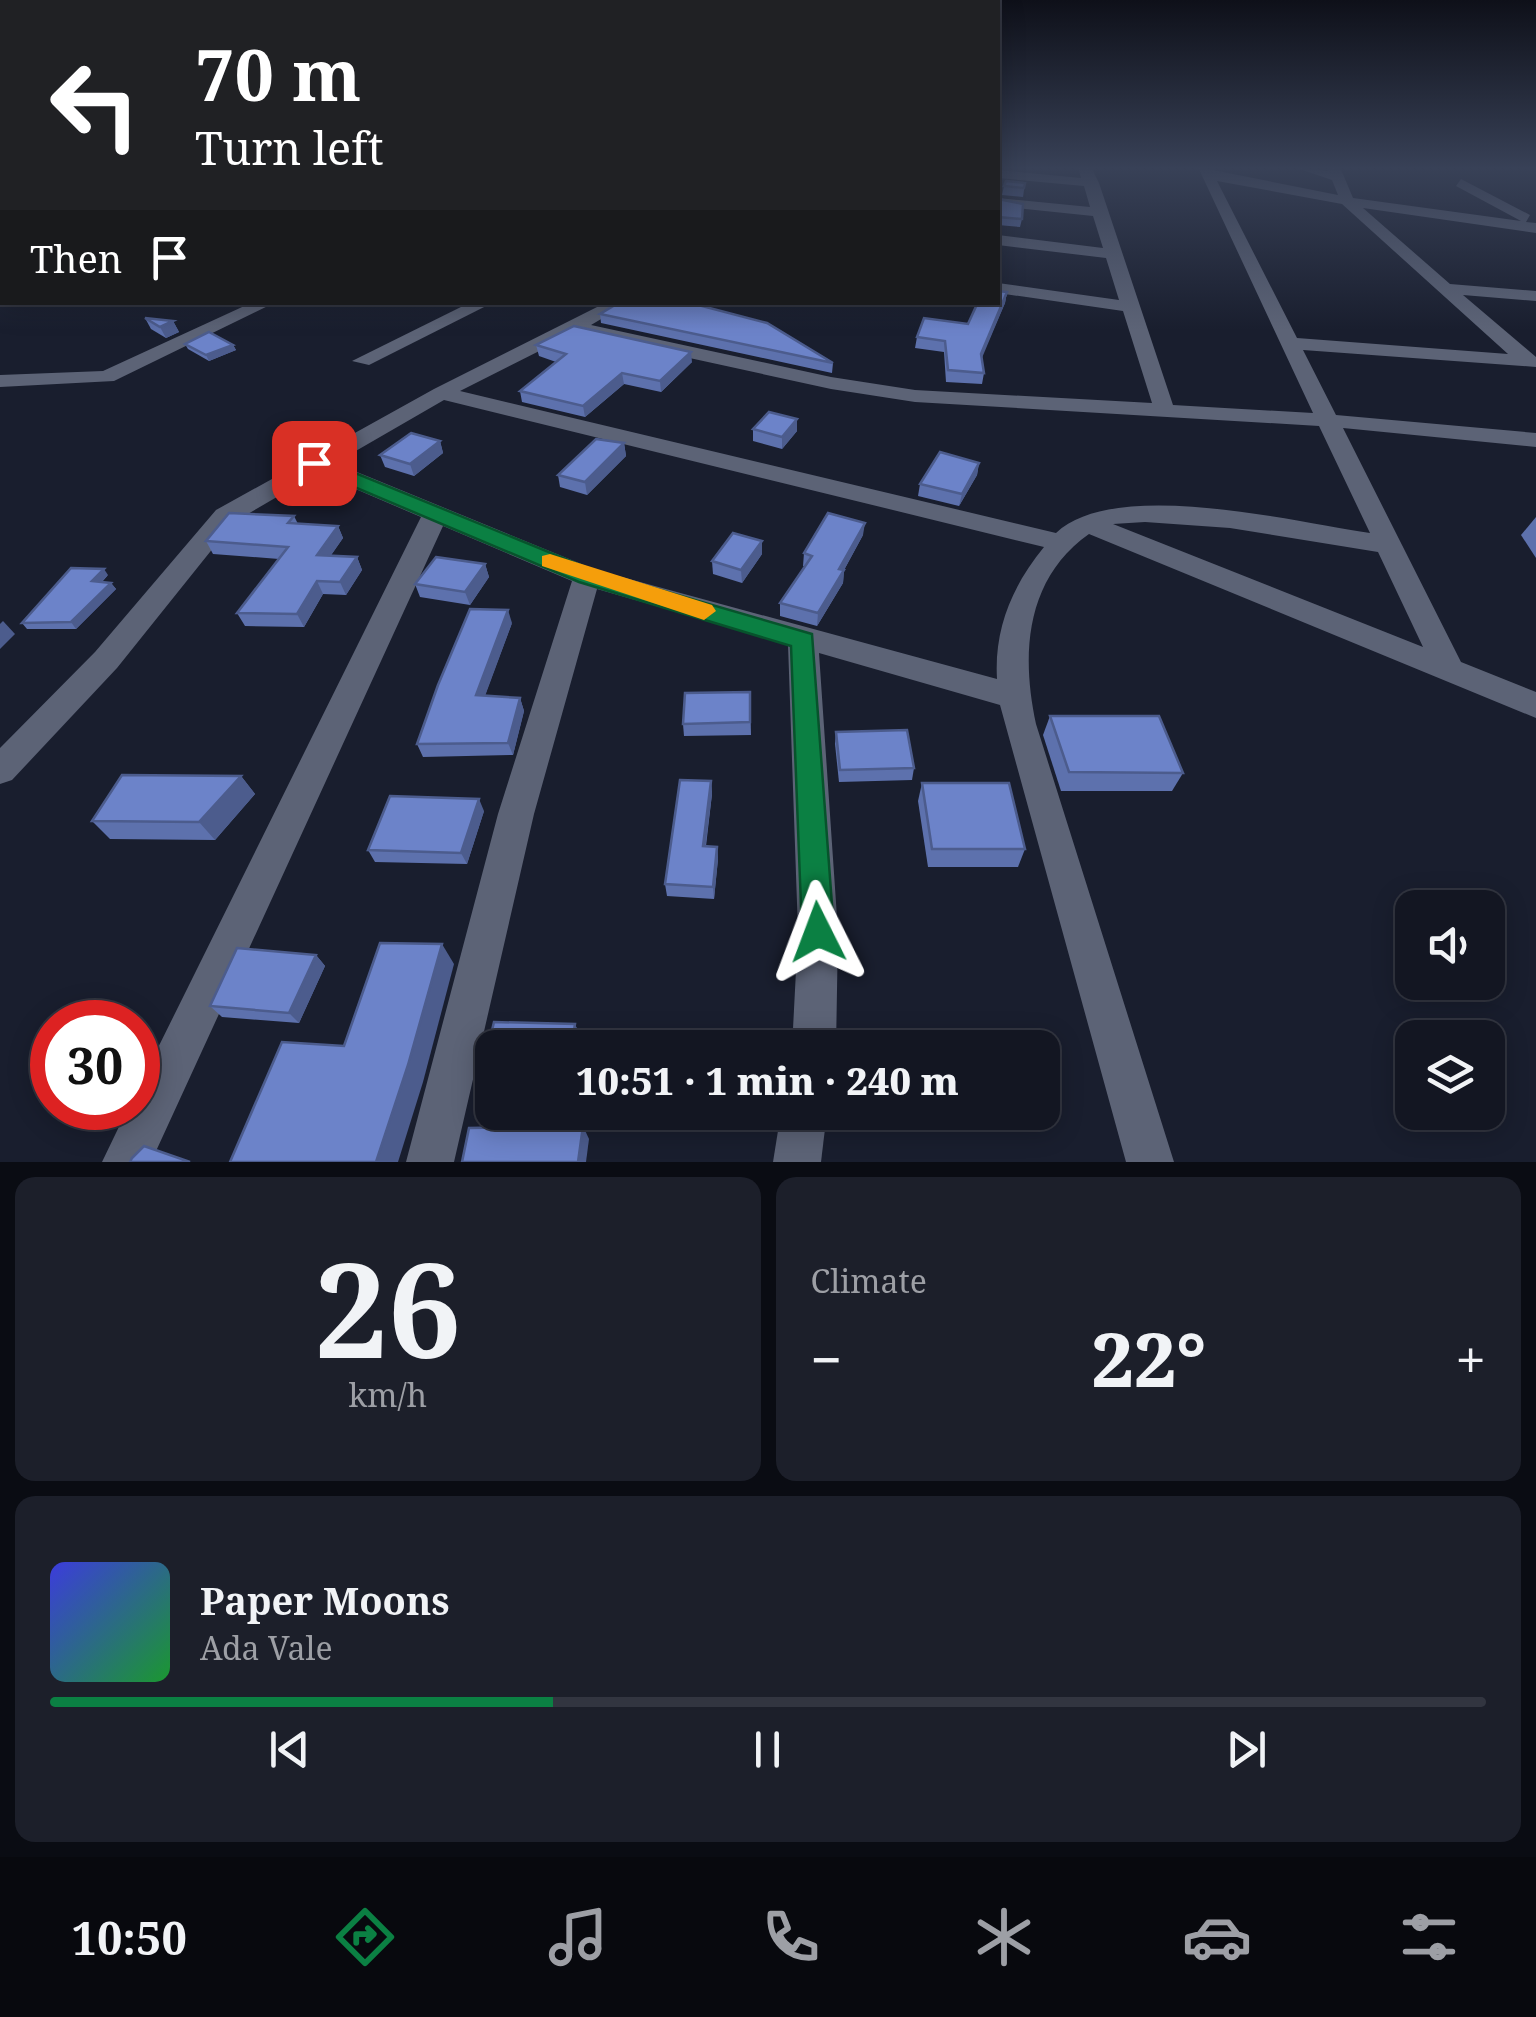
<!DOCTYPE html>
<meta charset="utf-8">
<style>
body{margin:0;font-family:"Noto Serif",serif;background:#1c1f2a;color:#f1f3f6;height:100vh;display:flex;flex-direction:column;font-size:38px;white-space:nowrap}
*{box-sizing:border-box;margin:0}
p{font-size:32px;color:#9d9fa5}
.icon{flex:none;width:55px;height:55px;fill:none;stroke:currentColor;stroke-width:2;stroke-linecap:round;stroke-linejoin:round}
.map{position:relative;height:1162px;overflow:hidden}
.side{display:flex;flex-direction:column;gap:15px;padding:15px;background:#0a0c13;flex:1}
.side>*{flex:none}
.top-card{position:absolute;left:0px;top:0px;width:1000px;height:305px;box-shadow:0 5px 25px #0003,0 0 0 2px #323540;background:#202124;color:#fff;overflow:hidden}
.tools{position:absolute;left:1395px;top:890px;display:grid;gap:20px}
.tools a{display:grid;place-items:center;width:110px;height:110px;border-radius:20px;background:#131622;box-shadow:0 5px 25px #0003,0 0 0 2px #323540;font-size:50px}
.speed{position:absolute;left:30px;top:1000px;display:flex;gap:20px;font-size:50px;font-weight:700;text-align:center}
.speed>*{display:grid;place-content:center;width:130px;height:130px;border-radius:50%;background:#131622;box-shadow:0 5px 25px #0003,0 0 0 2px #323540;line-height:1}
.speed .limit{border:15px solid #d22;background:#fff;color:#111}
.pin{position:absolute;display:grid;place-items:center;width:85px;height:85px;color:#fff;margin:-42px;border-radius:20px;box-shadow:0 5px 15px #0006}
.me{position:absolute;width:110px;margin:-55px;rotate:357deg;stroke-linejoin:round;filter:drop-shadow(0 0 8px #0008)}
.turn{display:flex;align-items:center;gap:35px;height:210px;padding:0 30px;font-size:45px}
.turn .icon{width:130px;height:130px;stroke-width:2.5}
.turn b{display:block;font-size:70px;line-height:85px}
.then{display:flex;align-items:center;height:95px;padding:0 30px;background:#0003;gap:20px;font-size:38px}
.big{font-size:75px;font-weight:800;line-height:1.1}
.side .tile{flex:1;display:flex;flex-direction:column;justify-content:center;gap:15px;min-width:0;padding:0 35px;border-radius:20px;background:#1c1f2a}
.side .dial{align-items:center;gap:0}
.dial b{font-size:130px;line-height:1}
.song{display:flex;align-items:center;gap:30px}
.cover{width:120px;height:120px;border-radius:15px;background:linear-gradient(135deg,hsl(240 70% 55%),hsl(130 70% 35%))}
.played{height:10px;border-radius:5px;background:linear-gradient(90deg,#0b8043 35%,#323540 35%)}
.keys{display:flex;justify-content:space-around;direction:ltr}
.heat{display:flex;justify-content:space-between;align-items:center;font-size:55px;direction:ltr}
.side .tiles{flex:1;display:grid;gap:15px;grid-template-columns:1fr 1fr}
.tile:last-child{grid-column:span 2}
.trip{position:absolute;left:475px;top:1030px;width:585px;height:100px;border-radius:20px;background:#131622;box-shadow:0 5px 25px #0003,0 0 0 2px #323540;font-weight:800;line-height:100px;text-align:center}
.menu{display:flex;height:160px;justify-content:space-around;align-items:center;background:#08090e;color:#9d9fa5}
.menu .icon{width:70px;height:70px}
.menu .active{color:#0b8043}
.menu b{font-size:45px;color:#f1f3f6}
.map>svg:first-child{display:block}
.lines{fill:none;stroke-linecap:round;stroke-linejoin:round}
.minor{fill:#5c6376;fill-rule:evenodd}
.wall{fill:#5d71ad}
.shaded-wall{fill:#4c5c8d}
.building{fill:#6c83c9;stroke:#4c5c8d;stroke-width:2.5}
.route{fill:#0b8043;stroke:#07532c;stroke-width:2.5}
.slow{fill:#f59e0b}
</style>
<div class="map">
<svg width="1536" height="1162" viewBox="0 0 1536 1162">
<rect width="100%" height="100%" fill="#191e2e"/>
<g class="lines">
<g class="minor">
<path d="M1078,167H1091L1099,183L1173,405L1313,413L1198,167L1338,195L1332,180L1294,167L1328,171L1327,167H1340L1353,198L1521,221L1456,186L1461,179L1530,215L1526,222L1536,223V233L1363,208L1450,284L1536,291V301L1463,295L1536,357V367L1303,350L1336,415L1536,433V447L1343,428L1461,662L1536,692V718L1089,534C1025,579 1021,655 1036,724L1174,1162H1126L1000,705L819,653L838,932L836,1048H792L798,932L788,644L597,589L534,814L454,1162H406L498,814L572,581L443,526L151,1162H102L128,1108H138V1088L421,517L318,473L234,522L117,668L12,780L0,784V748L95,652L216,510L434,389L607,302H630L591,325L831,377L915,390L1152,403L1123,311L998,293V283L1119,300L1106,258L998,245V235L1103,248L1093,216L998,206V198L1090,207L1084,186L998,178V170L1081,178ZM1217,181L1342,204L1508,354L1297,338ZM575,333L831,389L915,402L1319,426L1370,533C1294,522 1115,477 1056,533L460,391ZM444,400L1044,547C1012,586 994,629 997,679L596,570L335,463ZM1145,522L1230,528L1378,552L1423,647L1113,524Z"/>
<polygon points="253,302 276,302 114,381 0,387 0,375 103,371"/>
<polygon points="471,302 494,302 369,365 352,361"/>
<polygon points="781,1112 827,1112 821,1162 773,1162"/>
</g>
</g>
<g class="wall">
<polygon points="1025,183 1023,197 1002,195 1004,186"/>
<polygon points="998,199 1022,219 1020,227 998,225"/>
<polygon points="1007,292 1005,303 981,358 984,373 982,384 946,382 944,352 915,348 917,337 968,324"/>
<polygon points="620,302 715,302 708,308 833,363 832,373 601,323 600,314"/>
<polygon points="145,318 173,321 179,332 166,338 151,329"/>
<polygon points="185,344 233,345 236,350 209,361 188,349"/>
<polygon points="536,345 692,362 661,392 624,384 585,417 522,402 520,391 556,362 539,356"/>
<polygon points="753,429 797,431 782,449 753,441"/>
<polygon points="440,441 443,453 414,476 385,467 380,455"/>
<polygon points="624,443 626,456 587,495 560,487 558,475"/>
<polygon points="979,463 977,475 959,506 918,496 920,484"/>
<polygon points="294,516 298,524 338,526 343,538 331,555 357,557 362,570 346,595 323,594 304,627 245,626 237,613 279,559 213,554 206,541"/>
<polygon points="1536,517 1536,558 1521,535"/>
<polygon points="863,535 844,570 843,583 817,626 780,616 780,603 805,566 803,566 804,553"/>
<polygon points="762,554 742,583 713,574 712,561"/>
<polygon points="485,564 489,577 470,605 420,597 415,584"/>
<polygon points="108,575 102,582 111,583 116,589 76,629 27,629 22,623"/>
<polygon points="512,623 485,695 520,698 524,711 513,755 423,757 417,744"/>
<polygon points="750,692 751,735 684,736 683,724"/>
<polygon points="1050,716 1183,773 1172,791 1061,791 1043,735"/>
<polygon points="836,732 914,768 912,780 839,782 835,744"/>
<polygon points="241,776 255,794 215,840 110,839 92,821"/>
<polygon points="711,781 712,794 706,846 717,847 718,859 714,899 667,896 665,884"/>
<polygon points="922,783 1025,849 1018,867 928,867 918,801"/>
<polygon points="484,811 467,864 375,862 368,850"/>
<polygon points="316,955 325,966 299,1023 222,1017 210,1006"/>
<polygon points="494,1022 575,1024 579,1034 577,1048 492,1048 492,1090 487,1089 480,1080"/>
</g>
<g class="shaded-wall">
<polygon points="1007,292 1005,303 979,365 981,354"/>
<polygon points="702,302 715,302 699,315 698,305"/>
<polygon points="173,321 179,332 166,338 160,327"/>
<polygon points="233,345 236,350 209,361 206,355"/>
<polygon points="691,352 692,362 661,392 660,381"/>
<polygon points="622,373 624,384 585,417 583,406"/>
<polygon points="797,419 797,431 782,449 782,437"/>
<polygon points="440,441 443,453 414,476 410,464"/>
<polygon points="624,443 626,456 587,495 585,482"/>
<polygon points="979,463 977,475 959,506 962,494"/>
<polygon points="865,523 863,535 843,572 844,570 843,583 817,626 818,613 839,569"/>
<polygon points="338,526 343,538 323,567 317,555"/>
<polygon points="762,541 762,554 742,583 741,570"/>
<polygon points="357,557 362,570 346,595 340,582"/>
<polygon points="485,564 489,577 470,605 465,592"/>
<polygon points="104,569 108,575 97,587 92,581"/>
<polygon points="317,581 323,594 304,627 297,614"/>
<polygon points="111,583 116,589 76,629 71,622"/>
<polygon points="508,610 512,623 481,707 476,695"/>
<polygon points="3,621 15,634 0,649 0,624"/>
<polygon points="520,698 524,711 513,755 508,743"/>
<polygon points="241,776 255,794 215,840 199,822"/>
<polygon points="711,781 712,794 704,858 703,846"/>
<polygon points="479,799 484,811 467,864 461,853"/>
<polygon points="717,847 718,859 714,899 713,887"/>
<polygon points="442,944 454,964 423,1082 398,1162 376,1162"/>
<polygon points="316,955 325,966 299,1023 289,1013"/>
<polygon points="575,1024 579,1034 577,1048 571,1048"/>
<polygon points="583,1126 589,1139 586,1162 578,1162"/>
</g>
<g class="building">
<polygon points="0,174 2,174 2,201 0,202"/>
<polygon points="1006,181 1025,183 1024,188 1004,186"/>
<polygon points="998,199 1023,204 1022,219 998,217"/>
<polygon points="0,204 2,204 2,221 0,222"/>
<polygon points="998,291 1007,292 981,354 984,373 948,370 945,341 917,337 924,318 968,324 978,302 998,302"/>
<polygon points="620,302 702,302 698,305 767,323 833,363 600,314"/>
<polygon points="145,318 173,321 160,327"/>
<polygon points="574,326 691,352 660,381 622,373 583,406 520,391 566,354 536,345"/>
<polygon points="209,332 233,345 206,355 185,344"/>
<polygon points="769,412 797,419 782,437 753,429"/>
<polygon points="411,433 440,441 410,464 380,455"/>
<polygon points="596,439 624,443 585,482 558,475"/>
<polygon points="940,452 979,463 962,494 920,484"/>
<polygon points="229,513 294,516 288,523 338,526 317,555 357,557 340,582 317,581 297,614 237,613 288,547 206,541"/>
<polygon points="828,513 865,523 839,569 844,570 818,613 780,603 812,556 804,553"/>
<polygon points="733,533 762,541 741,570 712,561"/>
<polygon points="436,557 485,564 465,592 415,584"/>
<polygon points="71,568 104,569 92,581 111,583 71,622 22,623"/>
<polygon points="470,609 508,610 476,695 520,698 508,743 417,744 438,685"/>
<polygon points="750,692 750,722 683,724 685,693"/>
<polygon points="1050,716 1159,716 1183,773 1069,772"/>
<polygon points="907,730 914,768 840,770 836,732"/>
<polygon points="122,775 241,776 199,822 92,821"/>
<polygon points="680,780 711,781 703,846 717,847 713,887 665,884"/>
<polygon points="922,783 1009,783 1025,849 932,849"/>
<polygon points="390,796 479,799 461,853 368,850"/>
<polygon points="380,943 442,944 408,1065 376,1162 230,1162 282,1042 344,1046"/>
<polygon points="237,948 316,955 289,1013 210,1006"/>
<polygon points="494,1022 575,1024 571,1048 492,1048 492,1080 480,1080"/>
<polygon points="583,1126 578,1162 462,1162 469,1128"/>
<polygon points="144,1146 190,1162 130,1162 132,1158"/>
</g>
<linearGradient id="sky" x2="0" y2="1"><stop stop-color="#0e1019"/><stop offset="0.51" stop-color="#384157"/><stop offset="1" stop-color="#384157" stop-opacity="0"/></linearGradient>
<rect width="1536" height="330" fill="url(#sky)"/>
<polygon class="route" points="307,459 321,459 595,571 812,634 834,932 830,943 818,948 806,943 802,932 791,646 579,582 307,467"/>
<polygon class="slow" points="550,554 712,605 716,611 704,620 542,566 542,556"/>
</svg>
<div class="tools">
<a><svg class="icon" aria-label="sound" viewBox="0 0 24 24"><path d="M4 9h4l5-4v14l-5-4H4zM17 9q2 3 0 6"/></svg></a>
<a><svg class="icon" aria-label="layers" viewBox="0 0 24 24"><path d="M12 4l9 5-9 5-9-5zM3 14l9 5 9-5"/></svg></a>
</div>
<div class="speed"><div class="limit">30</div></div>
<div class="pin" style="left:314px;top:463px;background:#d93025"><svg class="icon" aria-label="arrive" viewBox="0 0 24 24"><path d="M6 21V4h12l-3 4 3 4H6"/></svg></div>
<svg class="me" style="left:818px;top:932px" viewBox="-20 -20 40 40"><path d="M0-17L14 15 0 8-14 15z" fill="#0b8043" stroke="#fff" stroke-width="4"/></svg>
<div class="trip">10:51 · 1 min · 240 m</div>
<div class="top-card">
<div class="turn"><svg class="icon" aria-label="left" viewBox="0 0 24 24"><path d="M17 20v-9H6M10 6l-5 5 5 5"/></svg><div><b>70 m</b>Turn left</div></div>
<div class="then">Then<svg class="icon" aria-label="arrive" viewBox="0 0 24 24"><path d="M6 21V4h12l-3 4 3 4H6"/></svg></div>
</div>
</div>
<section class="side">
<div class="tiles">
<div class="tile dial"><b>26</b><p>km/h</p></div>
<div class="tile"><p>Climate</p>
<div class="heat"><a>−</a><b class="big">22°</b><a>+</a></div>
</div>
<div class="tile">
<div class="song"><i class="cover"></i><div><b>Paper Moons</b><p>Ada Vale</p></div></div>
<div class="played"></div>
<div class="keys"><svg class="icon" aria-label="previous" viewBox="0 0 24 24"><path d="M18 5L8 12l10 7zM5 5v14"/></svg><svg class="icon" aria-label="pause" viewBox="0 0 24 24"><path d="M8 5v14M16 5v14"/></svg><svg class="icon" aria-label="next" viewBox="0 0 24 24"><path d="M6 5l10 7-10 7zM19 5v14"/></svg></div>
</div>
</div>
</section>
<nav class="menu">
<b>10:50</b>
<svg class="icon active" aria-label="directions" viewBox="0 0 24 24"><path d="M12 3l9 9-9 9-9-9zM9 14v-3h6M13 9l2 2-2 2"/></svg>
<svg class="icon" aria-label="music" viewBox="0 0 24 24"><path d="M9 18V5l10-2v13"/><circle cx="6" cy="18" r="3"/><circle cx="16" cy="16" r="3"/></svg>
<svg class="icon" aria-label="phone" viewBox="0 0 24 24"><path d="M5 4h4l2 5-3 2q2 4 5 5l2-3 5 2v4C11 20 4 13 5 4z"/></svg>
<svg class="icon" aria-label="climate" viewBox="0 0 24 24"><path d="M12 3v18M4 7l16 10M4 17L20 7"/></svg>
<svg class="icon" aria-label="car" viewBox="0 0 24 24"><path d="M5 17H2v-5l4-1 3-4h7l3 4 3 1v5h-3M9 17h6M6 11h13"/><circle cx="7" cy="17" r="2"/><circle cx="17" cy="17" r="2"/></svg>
<svg class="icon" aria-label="filters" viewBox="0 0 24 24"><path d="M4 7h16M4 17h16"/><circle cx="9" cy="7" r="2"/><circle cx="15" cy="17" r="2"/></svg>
</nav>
